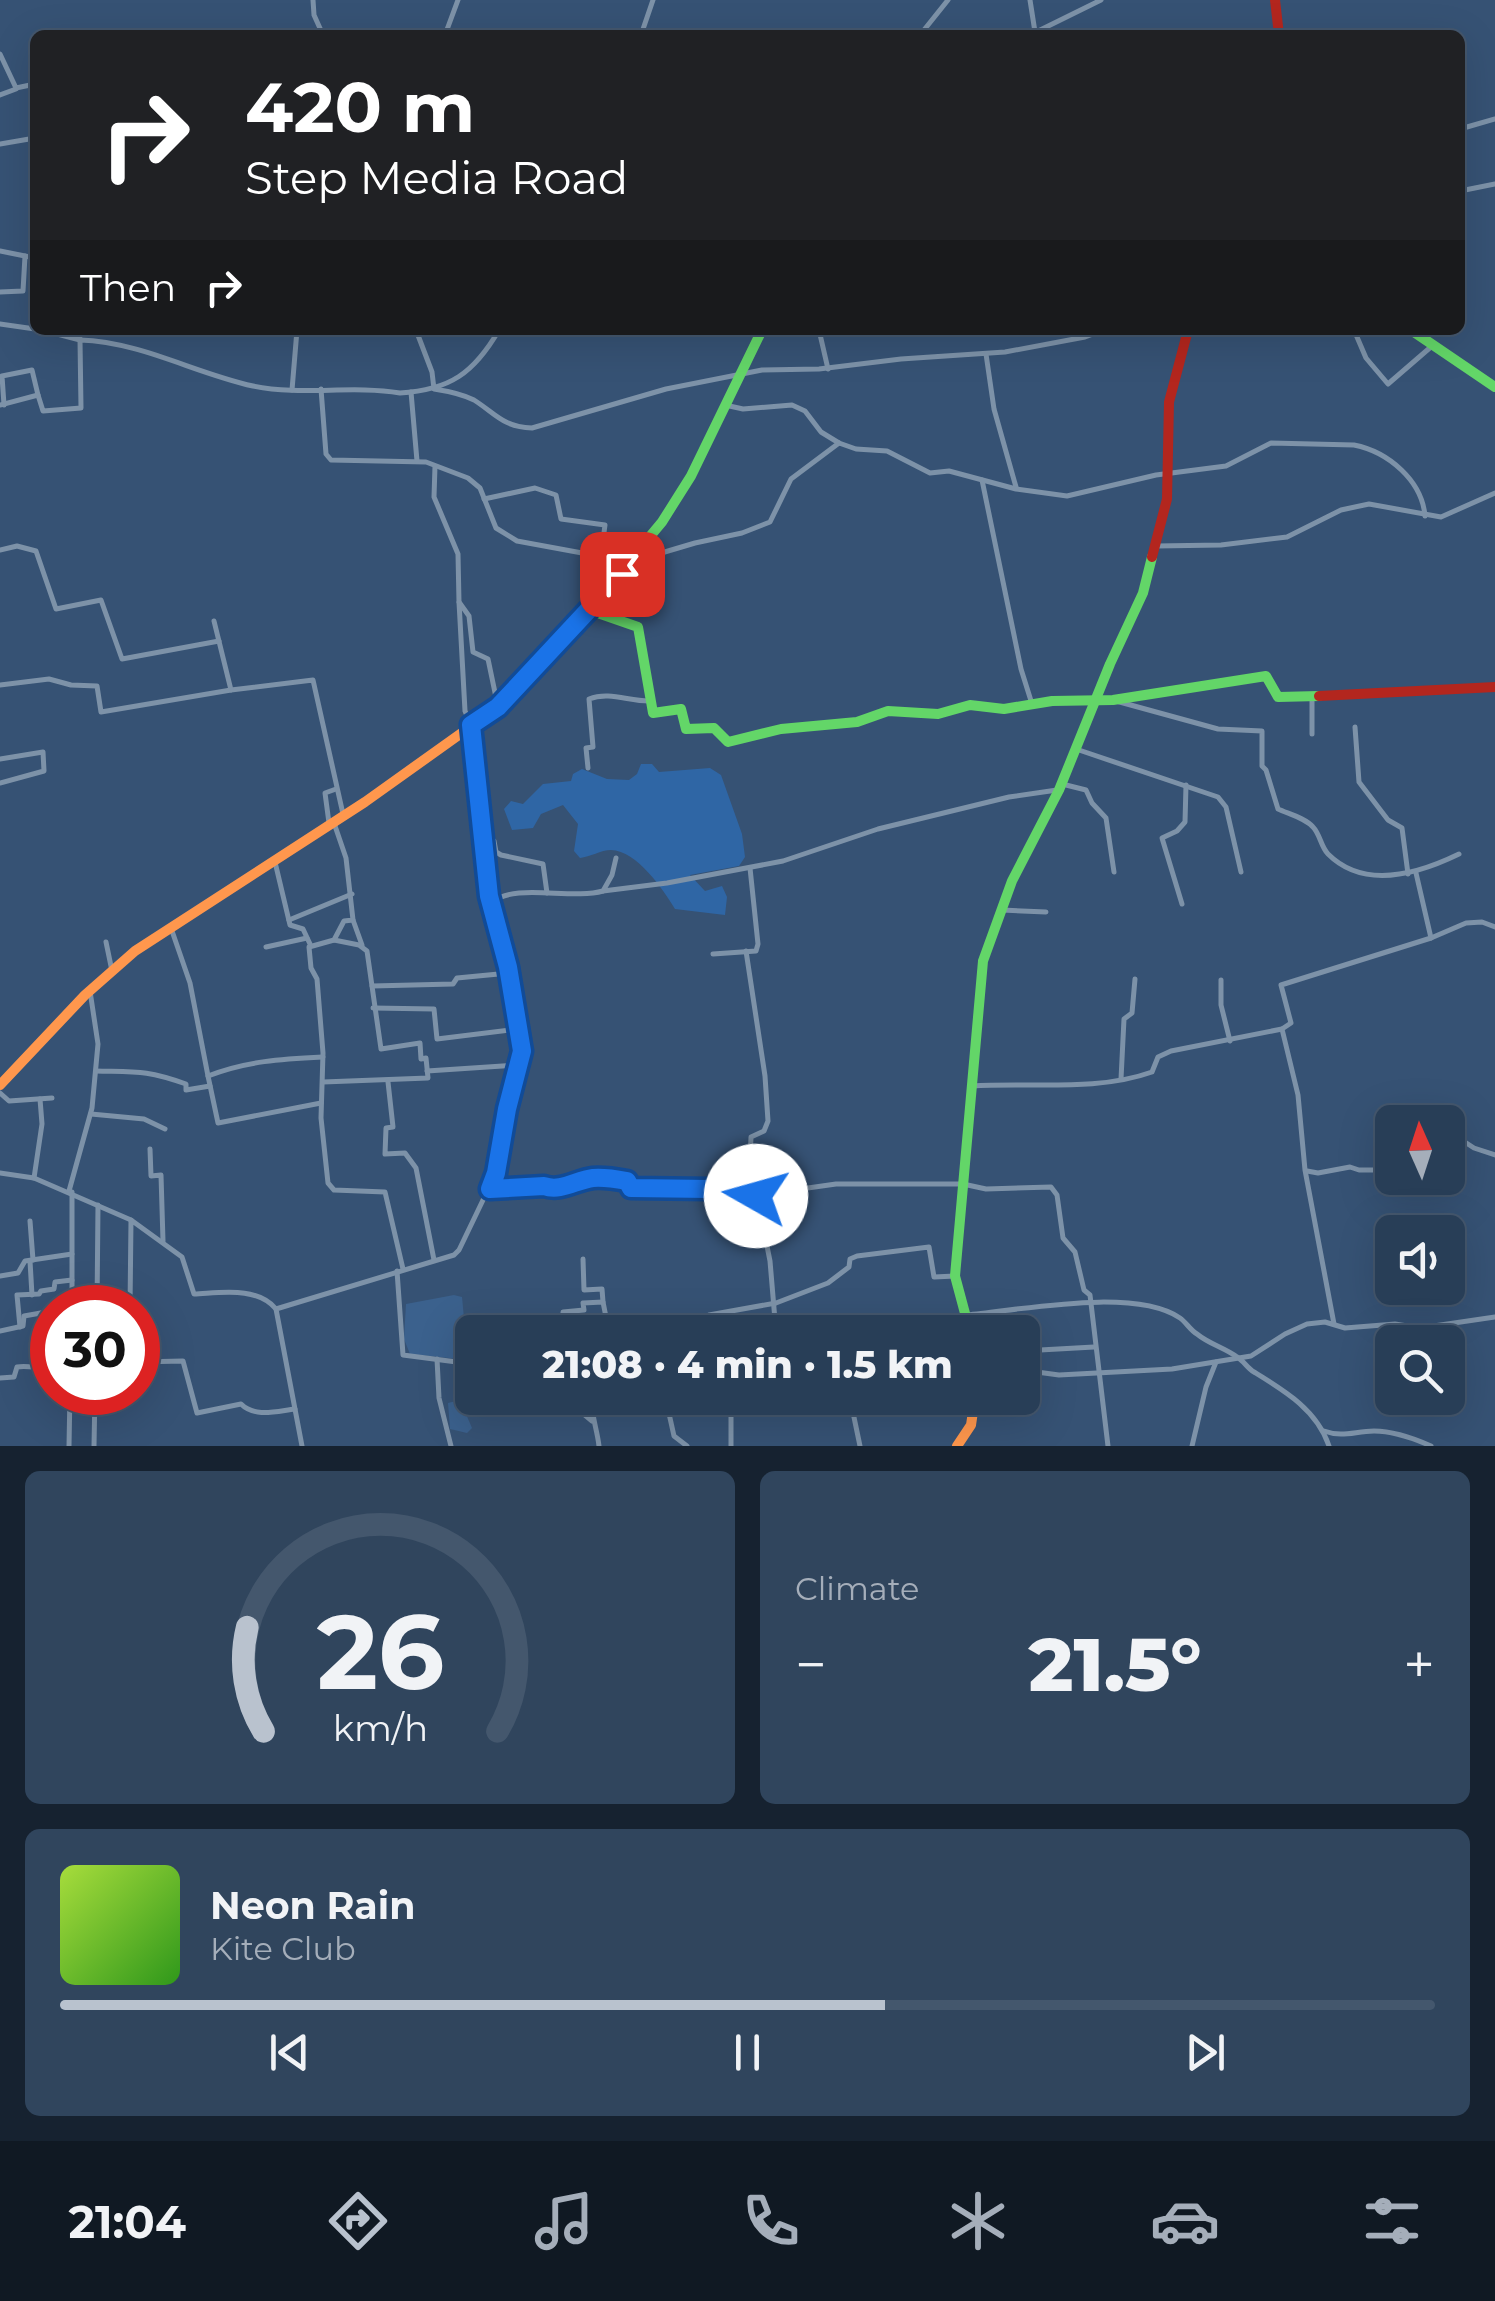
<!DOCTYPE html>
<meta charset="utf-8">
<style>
body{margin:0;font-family:Montserrat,sans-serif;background:#30455d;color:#f1f3f6;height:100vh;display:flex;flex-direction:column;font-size:38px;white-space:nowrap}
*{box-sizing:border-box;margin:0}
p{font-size:32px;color:#a5aeba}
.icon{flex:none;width:55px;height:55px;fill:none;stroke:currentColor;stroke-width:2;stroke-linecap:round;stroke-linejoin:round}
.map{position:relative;height:1446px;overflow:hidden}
.sheet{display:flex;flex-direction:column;gap:25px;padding:25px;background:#162230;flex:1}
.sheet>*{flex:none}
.hud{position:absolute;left:30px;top:30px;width:1435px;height:305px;border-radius:15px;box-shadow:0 10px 40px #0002,0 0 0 2px #44576d;background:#202124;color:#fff;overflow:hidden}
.needle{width:65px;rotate:357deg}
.buttons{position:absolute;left:1375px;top:1105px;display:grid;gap:20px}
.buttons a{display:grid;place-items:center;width:90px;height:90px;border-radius:15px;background:#283e57;box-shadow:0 10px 40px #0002,0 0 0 2px #44576d;font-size:50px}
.speed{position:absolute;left:30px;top:1285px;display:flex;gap:20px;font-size:50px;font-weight:700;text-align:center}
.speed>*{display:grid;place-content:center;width:130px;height:130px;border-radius:50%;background:#283e57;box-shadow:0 10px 40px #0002,0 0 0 2px #44576d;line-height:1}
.speed .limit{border:15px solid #d22;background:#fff;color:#111}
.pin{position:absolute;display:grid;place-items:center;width:85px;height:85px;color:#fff;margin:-42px;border-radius:20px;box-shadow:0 5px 15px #0006}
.me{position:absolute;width:110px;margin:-55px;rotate:277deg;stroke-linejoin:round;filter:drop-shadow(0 0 8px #0008)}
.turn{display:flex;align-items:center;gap:35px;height:210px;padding:0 50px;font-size:45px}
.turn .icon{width:130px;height:130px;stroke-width:2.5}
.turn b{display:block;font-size:70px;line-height:85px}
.then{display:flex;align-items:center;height:95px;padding:0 50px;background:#0003;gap:20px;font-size:38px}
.big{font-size:75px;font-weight:800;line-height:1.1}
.sheet .widget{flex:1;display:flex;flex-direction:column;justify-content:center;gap:15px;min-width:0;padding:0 35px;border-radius:15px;background:#30455d}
.sheet .dial{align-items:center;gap:0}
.dial svg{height:260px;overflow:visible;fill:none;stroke:#44576d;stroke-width:7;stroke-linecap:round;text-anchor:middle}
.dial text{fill:#f1f3f6;stroke:none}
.song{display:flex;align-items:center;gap:30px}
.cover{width:120px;height:120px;border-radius:15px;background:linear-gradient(135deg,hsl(80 70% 55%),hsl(110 70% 35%))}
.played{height:10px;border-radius:5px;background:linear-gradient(90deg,#b9c2ce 60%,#44576d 60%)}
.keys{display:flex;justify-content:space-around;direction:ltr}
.heat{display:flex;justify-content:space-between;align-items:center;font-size:55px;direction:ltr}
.sheet .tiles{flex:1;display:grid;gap:25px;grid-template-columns:1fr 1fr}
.widget:last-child{grid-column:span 2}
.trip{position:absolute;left:455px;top:1315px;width:585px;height:100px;border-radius:15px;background:#283e57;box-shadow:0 10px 40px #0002,0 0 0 2px #44576d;font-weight:800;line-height:100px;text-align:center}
.tabs{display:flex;height:160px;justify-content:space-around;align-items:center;background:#101923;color:#a5aeba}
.tabs .icon{width:70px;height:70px}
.tabs .on{color:#b9c2ce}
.tabs b{font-size:45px;color:#f1f3f6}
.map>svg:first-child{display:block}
.green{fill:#2f66a5}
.water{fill:#3b618d}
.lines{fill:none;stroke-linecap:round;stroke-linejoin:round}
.street{stroke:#7d92a8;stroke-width:5}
.fast{stroke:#63d668;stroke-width:10}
.slow{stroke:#ff974d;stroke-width:10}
.jam{stroke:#b3261e;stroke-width:10}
.route-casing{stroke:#114b97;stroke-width:25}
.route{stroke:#1a73e8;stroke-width:18}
</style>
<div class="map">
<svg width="1495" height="1446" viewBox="0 0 1495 1446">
<rect width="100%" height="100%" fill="#365274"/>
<path class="green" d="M641,764H652L659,772L710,768L721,775L742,834L745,857L739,866L690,875L705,891L722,886L727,897L725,915L675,909C663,889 637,851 611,850C601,850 590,857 580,858L574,851L578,824L563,805L541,814L533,828L512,830L504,809L511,801L523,804L543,784L571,781L573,774L582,769L607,779L629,780L637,774Z"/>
<g class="water">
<polygon points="454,1295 462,1297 468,1360 410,1354 404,1339 406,1304"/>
<polygon points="460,1400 472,1428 467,1433 450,1429 448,1403"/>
</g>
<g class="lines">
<g class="street">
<polyline points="313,0 314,15 323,35"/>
<polyline points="1030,0 1035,32"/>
<polyline points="445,35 458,0"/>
<polyline points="641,35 653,0"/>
<polyline points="920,35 948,0"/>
<polyline points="1030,35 1101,0"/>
<polyline points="0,54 16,88 35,84"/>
<polyline points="0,95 16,89"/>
<polyline points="1460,129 1495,119"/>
<polyline points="0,144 35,138"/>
<polyline points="1460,191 1495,184"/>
<polyline points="0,251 35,258"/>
<polyline points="0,292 23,291 25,256"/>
<polyline points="0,324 35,329"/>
<polyline points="42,330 80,340 79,330"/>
<path d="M416,330L432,372L434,389C447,391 462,394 474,400C496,414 503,427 532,428L666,389L762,370L819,369L901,359L1005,352L1085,337L1104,330"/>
<polyline points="819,330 828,369"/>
<polyline points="1354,330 1366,358 1388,384 1432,346"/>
<polyline points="986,354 994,409 1016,487"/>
<polyline points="321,389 326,454 331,460 426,462 468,478 480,488 496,528 517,541 631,562 695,543 742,533 770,522 791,479 839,443"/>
<polyline points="292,390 297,330"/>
<polyline points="411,392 417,461"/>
<path d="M0,405L38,395L43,411L81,408L80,340C141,342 194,373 253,386C301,396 351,385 400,393C450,390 474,373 499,330"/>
<polyline points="4,405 2,376 32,370 38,395"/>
<path d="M725,405L743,409L792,405L805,411L821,432L839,443L856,449L887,451L930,473L949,471L1016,489L1067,496L1156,475L1226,466L1271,443L1354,445C1389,452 1422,481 1425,516"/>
<polyline points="435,466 434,497 458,554 459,602 469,616 473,652 488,659 498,707"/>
<polyline points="982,480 1021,669 1032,704"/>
<polyline points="484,499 535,488 556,495 561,519 605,525 601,555"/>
<polyline points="1156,546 1221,545 1287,537 1341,510 1369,504 1441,517 1495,493"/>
<polyline points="0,550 17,546 36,551 56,609 101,600 122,659 219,641"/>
<polyline points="214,621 231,690 313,680 343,814"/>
<polyline points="0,685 49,679 71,685 97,686 101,712 231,690"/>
<path d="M1116,701L1218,729L1262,731V766L1266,770L1278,809C1289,814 1305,818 1313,827C1320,834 1321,847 1328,854C1365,891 1420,873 1459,854"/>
<polyline points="1355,727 1359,782 1388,820 1402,828 1408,874"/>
<polyline points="1312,734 1312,698"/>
<polyline points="1076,749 1218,797 1226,807 1241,872"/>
<polyline points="0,759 43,752 44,771 0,783"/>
<path d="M588,768L586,748L593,747L589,699C610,691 630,702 651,701"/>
<polyline points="1062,784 1086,790 1092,803 1106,818 1114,872"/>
<polyline points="329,823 325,793 336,789"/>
<polyline points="334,823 346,858 353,920 344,921 334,940 309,947 311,968 317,979 323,1053 321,1118 328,1183 334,1190 385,1192 403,1269"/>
<polyline points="484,835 494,841 496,852 501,855 543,864 547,893"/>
<polyline points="275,862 290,925 303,929 310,944"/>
<polyline points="1416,873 1431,938"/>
<polyline points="603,891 667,883 783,861 878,829 1009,797 1057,790"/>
<path d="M493,902C514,883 572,900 603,891L612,875L616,858"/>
<polyline points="1182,904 1162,838 1177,831 1185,822 1186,785"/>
<polyline points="1002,910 1046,912"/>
<polyline points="289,920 352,894"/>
<polyline points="353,920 362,945"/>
<path d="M171,928L190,983L208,1076C246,1061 282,1059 323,1057"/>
<polyline points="106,942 112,971"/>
<polyline points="266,947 307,938"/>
<polyline points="746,951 765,1076 768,1121 764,1131 751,1137 750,1161 770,1261 776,1332"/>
<polyline points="713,954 756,951 758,944 750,868"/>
<polyline points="1221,980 1221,1005 1230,1041"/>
<polyline points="372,986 453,984 457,978 509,973"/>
<polyline points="373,1008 434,1009 437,1039 519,1029"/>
<path d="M96,1071C137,1072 146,1070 186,1084V1090L210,1086"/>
<polyline points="427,1071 518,1065"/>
<polyline points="208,1076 218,1123 321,1103"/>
<polyline points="1121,1079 1124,1019 1132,1013 1135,979"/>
<polyline points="323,1082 428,1078 426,1058 421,1059 420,1043 381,1049 367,951 359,945 334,940"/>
<polyline points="388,1082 393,1127 386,1128 385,1154 405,1153 416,1168 434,1260"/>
<path d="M972,1086C1031,1082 1096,1092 1152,1072L1158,1057L1171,1051L1282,1029"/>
<polyline points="0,1093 9,1101 52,1098"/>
<polyline points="91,1114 144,1119 165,1129"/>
<polyline points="1448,1131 1474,1148 1495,1155"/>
<polyline points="150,1149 151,1176 161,1175 163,1241"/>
<polyline points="1307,1171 1318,1173 1350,1167 1359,1170 1392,1170"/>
<polyline points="0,1173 34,1178 131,1220"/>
<polyline points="34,1178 42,1124 40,1099"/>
<polyline points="490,1189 544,1186 552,1189 594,1178 627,1181 631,1188 709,1189 744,1197 836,1184 963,1184 986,1189 1051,1187 1057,1195 1063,1238 1075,1252 1084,1290 1090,1295 1108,1446"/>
<polyline points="69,1191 92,1108 98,1044 90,991"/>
<polyline points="30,1221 33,1260"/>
<polyline points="583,1259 584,1290 602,1289 603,1302"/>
<polyline points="30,1261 32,1295"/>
<polyline points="397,1271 403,1355 472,1364"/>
<polyline points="0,1276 18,1273 25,1261 72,1254"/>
<polyline points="72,1308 72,1192"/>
<polyline points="97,1308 98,1205"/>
<path d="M130,1308L131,1220L182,1257L194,1294C220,1293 257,1286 276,1309"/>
<path d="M967,1315C1021,1310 1134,1287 1180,1318C1186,1322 1190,1330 1197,1334C1209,1344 1225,1348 1237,1357C1244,1361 1247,1368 1254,1372C1285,1391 1317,1410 1329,1446"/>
<polyline points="1334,1324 1305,1170 1298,1095 1282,1029 1291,1023 1281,985 1431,938 1466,923 1482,922 1495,927"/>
<polyline points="20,1327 17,1295 39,1294 41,1291 54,1289 55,1282 72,1280"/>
<polyline points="0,1331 23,1326 24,1316 52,1311"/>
<polyline points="563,1332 563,1312 584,1310 583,1303 603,1302 609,1332"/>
<polyline points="713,1332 709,1315 776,1303 828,1283 849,1267 850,1259 857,1256 929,1247 934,1277 955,1276"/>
<polyline points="1022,1351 1094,1347"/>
<polyline points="437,1359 439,1398 451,1446"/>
<path d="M138,1362L183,1361L197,1413L241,1404C255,1418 277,1411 295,1409"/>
<polyline points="1022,1370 1059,1375 1172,1369 1251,1356 1285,1334 1307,1324 1325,1322 1345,1328 1395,1324 1420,1328 1495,1317"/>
<path d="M0,1378L14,1377L17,1367C28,1365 41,1369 52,1368"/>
<path d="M592,1398C591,1416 597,1428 599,1446"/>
<polyline points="630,1398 668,1409 674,1436 687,1446"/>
<polyline points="731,1398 731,1446"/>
<polyline points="850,1398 860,1446"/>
<polyline points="580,1411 592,1421"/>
<path d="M1324,1431C1343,1438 1355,1431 1374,1431C1394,1431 1413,1438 1431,1446"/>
<polyline points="69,1446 70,1392"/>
<polyline points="94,1446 95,1392"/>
<polyline points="302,1446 276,1309 454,1255 459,1250 496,1173 507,1109 522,1051 508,967 489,895 483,808 478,801 471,725 465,711 459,602"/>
<polyline points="1192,1446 1206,1387 1216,1362"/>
</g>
<g class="fast">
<polyline points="1411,330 1495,387"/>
<polyline points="597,600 662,522 691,476 762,330"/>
<polyline points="589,610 638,627 653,713 681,709 686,729 714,728 728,742 781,729 857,722 888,711 938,714 970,705 1004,709 1052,701 1113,700 1266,676 1278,697 1319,696"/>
<polyline points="970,1332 955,1276 983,961 1012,881 1059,790 1110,664 1143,593 1152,557"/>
</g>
<g class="slow">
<polyline points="0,1085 85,995 135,951 365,802 498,707 597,600"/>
<polyline points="957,1446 971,1425 975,1398"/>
</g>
<g class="jam">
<polyline points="1275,0 1279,35"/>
<polyline points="1152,557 1167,499 1169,402 1188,330"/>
<polyline points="1319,696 1495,687"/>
</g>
</g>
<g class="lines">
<g class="route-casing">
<path id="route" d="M622,574L498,707L471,725L489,896L508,967L522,1051L507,1109L496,1173L490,1189L544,1186C561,1192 576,1180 593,1178C604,1177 616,1179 627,1181L631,1188L710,1189L733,1197L756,1196"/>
</g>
<use href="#route" class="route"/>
</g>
</svg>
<div class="buttons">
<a><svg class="needle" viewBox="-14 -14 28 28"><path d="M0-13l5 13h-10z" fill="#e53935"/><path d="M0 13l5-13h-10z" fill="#a5aeba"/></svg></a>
<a><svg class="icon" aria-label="sound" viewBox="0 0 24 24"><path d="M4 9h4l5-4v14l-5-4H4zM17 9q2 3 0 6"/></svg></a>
<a><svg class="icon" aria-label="search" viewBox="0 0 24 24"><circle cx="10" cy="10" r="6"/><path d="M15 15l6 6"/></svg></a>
</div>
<div class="speed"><div class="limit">30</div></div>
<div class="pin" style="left:622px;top:574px;background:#d93025"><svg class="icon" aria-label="arrive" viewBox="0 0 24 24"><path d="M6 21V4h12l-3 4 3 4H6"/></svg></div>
<svg class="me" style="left:756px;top:1196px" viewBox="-20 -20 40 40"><circle r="19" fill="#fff"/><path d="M0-13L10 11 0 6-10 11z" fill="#1a73e8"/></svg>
<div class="trip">21:08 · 4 min · 1.5 km</div>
<div class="hud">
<div class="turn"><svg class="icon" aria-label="right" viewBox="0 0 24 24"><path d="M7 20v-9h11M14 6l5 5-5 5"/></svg><div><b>420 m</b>Step Media Road</div></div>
<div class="then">Then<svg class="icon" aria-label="right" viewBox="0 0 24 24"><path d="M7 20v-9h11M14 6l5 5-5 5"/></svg></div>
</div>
</div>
<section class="sheet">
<div class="tiles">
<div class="widget dial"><svg viewBox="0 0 100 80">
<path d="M14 69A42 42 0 1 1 86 69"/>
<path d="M14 69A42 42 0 0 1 9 37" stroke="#b9c2ce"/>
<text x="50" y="56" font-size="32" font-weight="700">26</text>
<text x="50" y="72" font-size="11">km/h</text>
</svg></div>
<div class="widget"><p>Climate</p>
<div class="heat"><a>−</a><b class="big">21.5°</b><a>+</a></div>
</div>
<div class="widget">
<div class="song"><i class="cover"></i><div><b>Neon Rain</b><p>Kite Club</p></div></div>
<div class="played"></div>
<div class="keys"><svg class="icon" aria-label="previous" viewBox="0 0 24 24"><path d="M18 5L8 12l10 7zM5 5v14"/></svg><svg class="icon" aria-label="pause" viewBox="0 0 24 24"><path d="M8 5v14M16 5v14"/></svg><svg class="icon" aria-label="next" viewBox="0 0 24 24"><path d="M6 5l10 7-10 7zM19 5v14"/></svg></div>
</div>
</div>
</section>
<nav class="tabs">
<b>21:04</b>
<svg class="icon on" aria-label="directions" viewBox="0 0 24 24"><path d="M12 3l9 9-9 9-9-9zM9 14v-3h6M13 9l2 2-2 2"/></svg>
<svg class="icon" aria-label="music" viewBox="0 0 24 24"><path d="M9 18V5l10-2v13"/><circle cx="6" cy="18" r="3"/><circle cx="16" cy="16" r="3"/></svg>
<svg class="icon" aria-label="phone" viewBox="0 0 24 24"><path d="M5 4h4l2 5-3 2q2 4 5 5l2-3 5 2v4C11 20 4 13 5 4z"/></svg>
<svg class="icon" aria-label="climate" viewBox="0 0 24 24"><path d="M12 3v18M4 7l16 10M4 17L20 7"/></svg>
<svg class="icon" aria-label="car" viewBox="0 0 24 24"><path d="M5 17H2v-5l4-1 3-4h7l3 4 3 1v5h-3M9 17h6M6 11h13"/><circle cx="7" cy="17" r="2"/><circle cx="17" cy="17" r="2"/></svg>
<svg class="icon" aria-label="filters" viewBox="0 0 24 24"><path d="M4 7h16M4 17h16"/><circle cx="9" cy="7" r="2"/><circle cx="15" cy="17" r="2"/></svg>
</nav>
